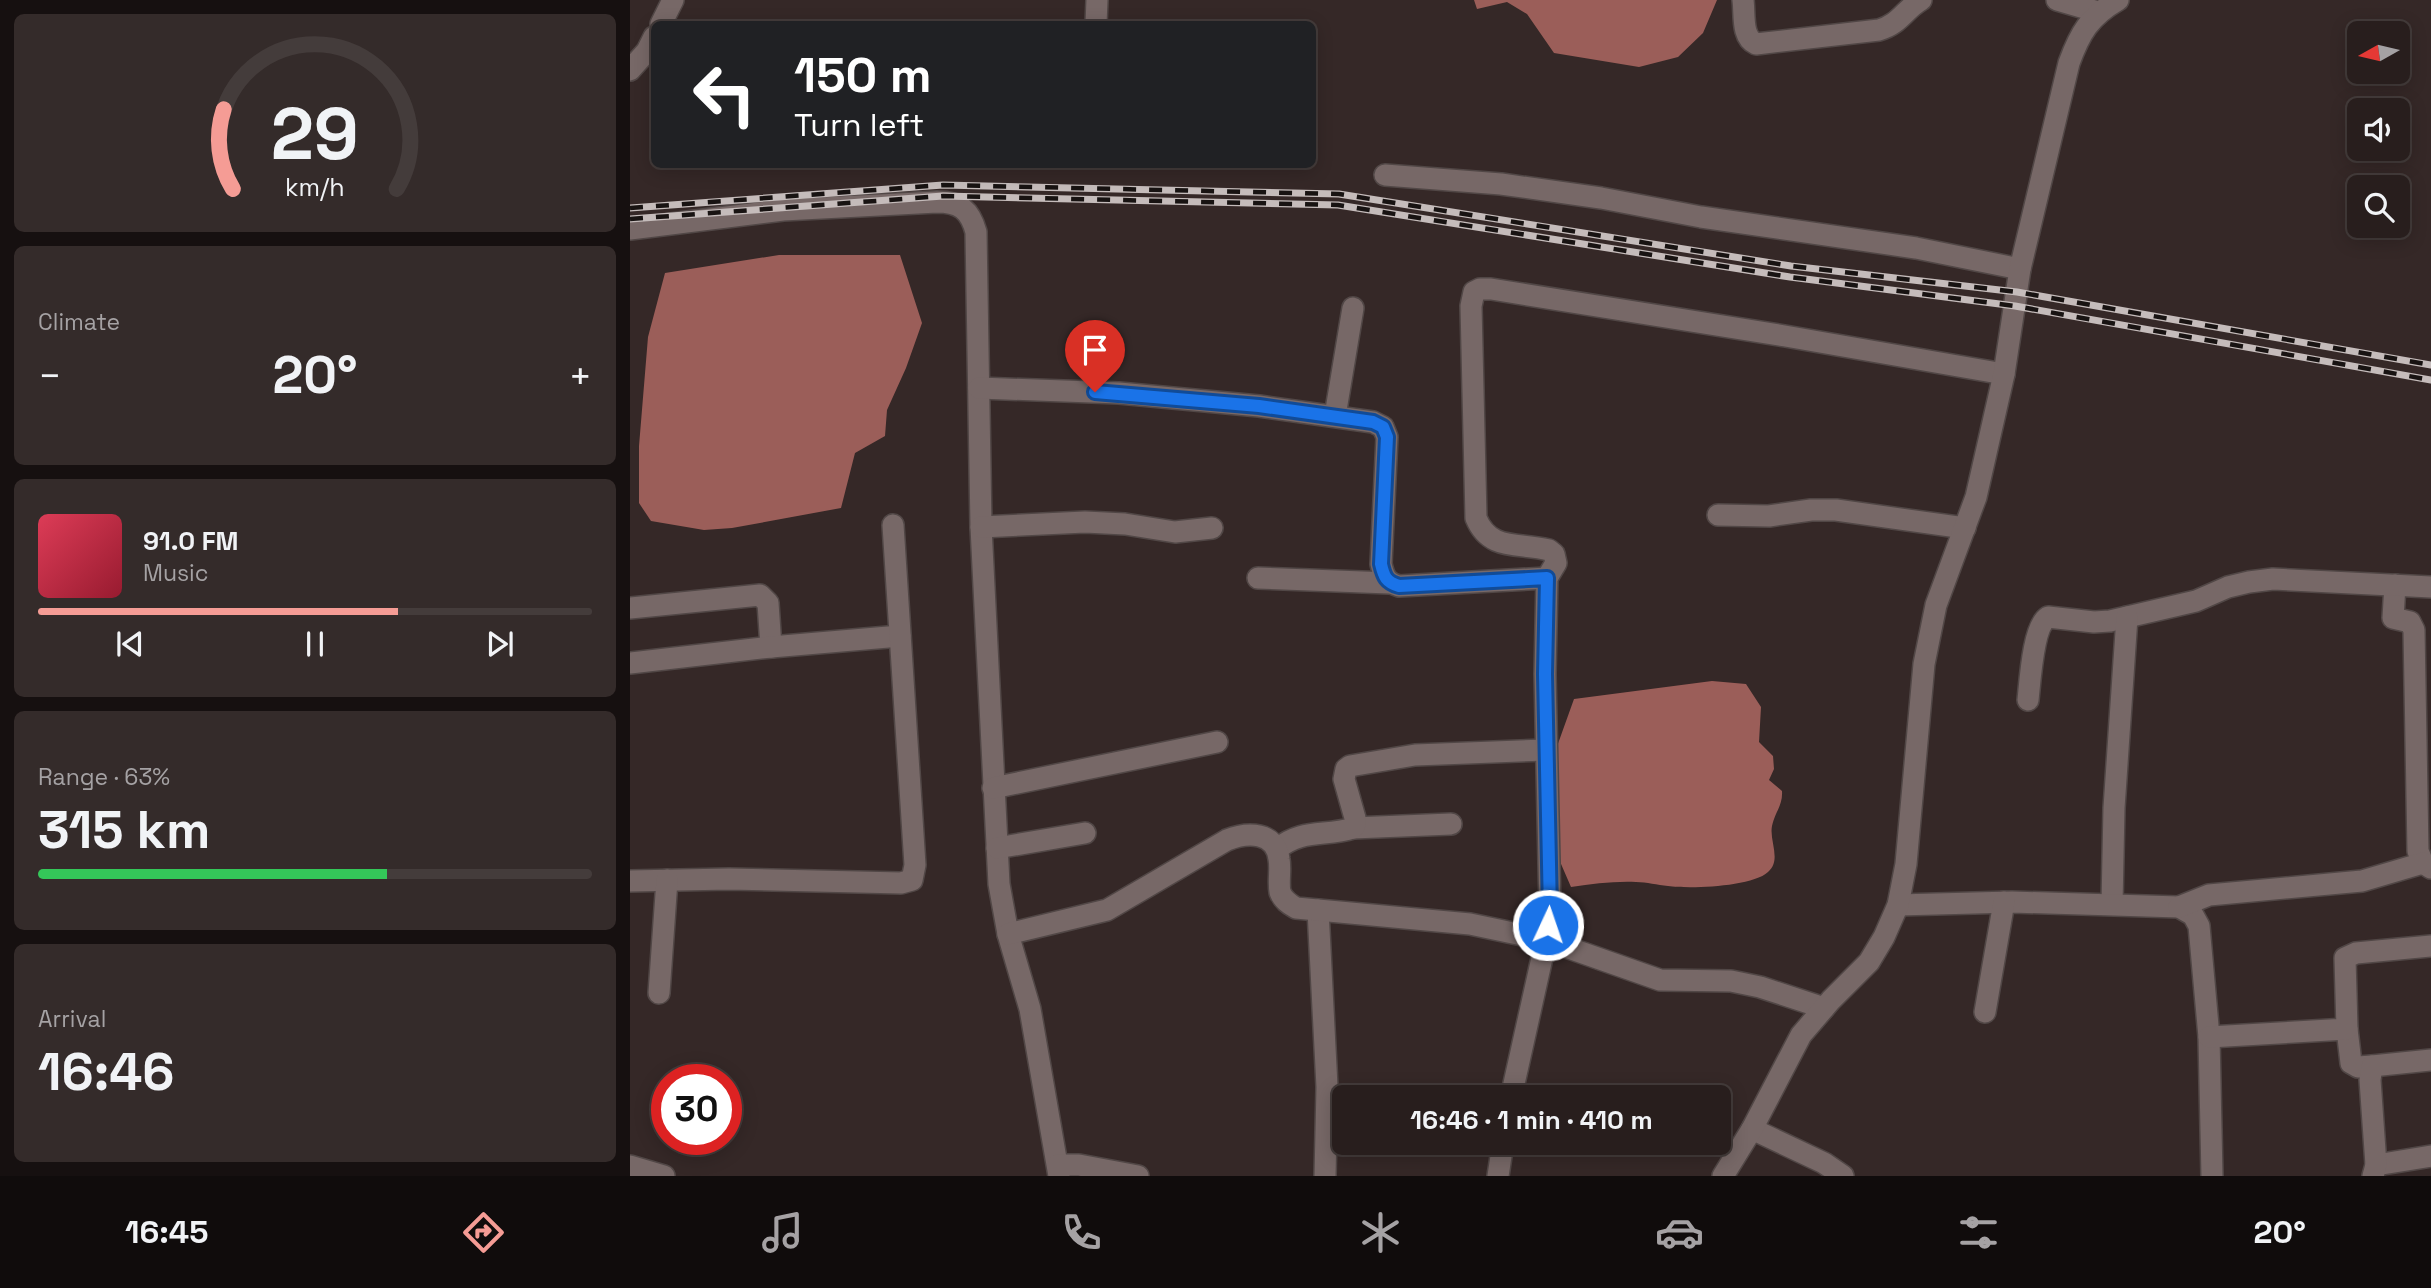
<!DOCTYPE html>
<meta charset="utf-8">
<style>
body{margin:0;font-family:"Space Grotesk",sans-serif;background:#342b2a;color:#f1f3f6;height:100vh;display:flex;flex-direction:column;font-size:26px;white-space:nowrap}
*{box-sizing:border-box;margin:0}
p{font-size:23px;color:#a5a2a4}
.icon{flex:none;width:38px;height:38px;fill:none;stroke:currentColor;stroke-width:2;stroke-linecap:round;stroke-linejoin:round}
.map{position:relative;flex:1;overflow:hidden}
.details{display:flex;flex-direction:column;gap:14px;padding:14px;background:#161010;width:630px}
.details>*{flex:none}
.hud{position:absolute;left:21px;top:21px;width:665px;height:147px;border-radius:10px;box-shadow:0 4px 18px #0003,0 0 0 2px #443c3b;background:#202124;color:#fff;overflow:hidden}
.needle{width:46px;rotate:262deg}
.fabs{position:absolute;left:1717px;top:21px;display:grid;gap:14px}
.fabs a{display:grid;place-items:center;width:63px;height:63px;border-radius:10px;background:#281e1d;box-shadow:0 4px 18px #0003,0 0 0 2px #443c3b;font-size:35px}
.speed{position:absolute;left:21px;top:1064px;display:flex;gap:14px;font-size:35px;font-weight:700;text-align:center}
.speed>*{display:grid;place-content:center;width:91px;height:91px;border-radius:50%;background:#281e1d;box-shadow:0 4px 18px #0003,0 0 0 2px #443c3b;line-height:1}
.speed .limit{border:10px solid #d22;background:#fff;color:#111}
.pin{position:absolute;display:grid;place-items:center;width:60px;height:60px;color:#fff;margin:-72px -30px;border-radius:50% 50% 50% 0;rotate:-45deg;box-shadow:0 0 7px #0007}
.pin .icon{rotate:45deg}
.me{position:absolute;width:77px;margin:-38px;rotate:3deg;stroke-linejoin:round;filter:drop-shadow(0 0 5px #0008)}
.turn{display:flex;align-items:center;gap:24px;height:147px;padding:0 28px;font-size:32px}
.turn .icon{width:91px;height:91px;stroke-width:2.5}
.turn b{display:block;font-size:49px;line-height:60px}
.big{font-size:52px;font-weight:800;line-height:1.1}
.details .widget{flex:1;display:flex;flex-direction:column;justify-content:center;gap:10px;min-width:0;padding:0 24px;border-radius:10px;background:#342b2a}
.details .dial{align-items:center;gap:0}
.dial svg{height:182px;overflow:visible;fill:none;stroke:#443c3b;stroke-width:7;stroke-linecap:round;text-anchor:middle}
.dial text{fill:#f1f3f6;stroke:none}
.song{display:flex;align-items:center;gap:21px}
.cover{width:84px;height:84px;border-radius:10px;background:linear-gradient(135deg,hsl(350 70% 55%),hsl(350 70% 35%))}
.played{height:7px;border-radius:4px;background:linear-gradient(90deg,#f59c95 65%,#443c3b 65%)}
.keys{display:flex;justify-content:space-around;direction:ltr}
.heat{display:flex;justify-content:space-between;align-items:center;font-size:38px;direction:ltr}
.charge{height:10px;border-radius:5px;background:linear-gradient(90deg,#34c759 63%,#443c3b 0)}
.trip{position:absolute;left:702px;top:1085px;width:399px;height:70px;border-radius:10px;background:#281e1d;box-shadow:0 4px 18px #0003,0 0 0 2px #443c3b;font-weight:800;line-height:70px;text-align:center}
.tab-bar{display:flex;height:112px;justify-content:space-around;align-items:center;background:#100c0c;color:#a5a2a4}
.tab-bar .icon{width:49px;height:49px}
.tab-bar .selected{color:#f59c95}
.tab-bar b{font-size:32px;color:#f1f3f6}
main{display:flex;flex:1;min-height:0}
.map>svg:first-child{display:block}
.water{fill:#9b5e59}
.lines{fill:none;stroke-linecap:round;stroke-linejoin:round}
.minor-casing{stroke:#514746;stroke-width:24}
.minor{stroke:#776867;stroke-width:21}
.rail-casing{stroke:#c5bcbb;stroke-width:7}
.rail{stroke:#181312;stroke-width:4.5;stroke-dasharray:13;stroke-linecap:butt}
.route-casing{stroke:#114b97;stroke-width:18}
.route{stroke:#1a73e8;stroke-width:12}
</style>
<main>
<section class="details">
<div class="widget dial"><svg viewBox="0 0 100 80">
<path d="M14 69A42 42 0 1 1 86 69"/>
<path d="M14 69A42 42 0 0 1 10 34" stroke="#f59c95"/>
<text x="50" y="56" font-size="32" font-weight="700">29</text>
<text x="50" y="72" font-size="11">km/h</text>
</svg></div>
<div class="widget"><p>Climate</p>
<div class="heat"><a>−</a><b class="big">20°</b><a>+</a></div>
</div>
<div class="widget">
<div class="song"><i class="cover"></i><div><b>91.0 FM</b><p>Music</p></div></div>
<div class="played"></div>
<div class="keys"><svg class="icon" aria-label="previous" viewBox="0 0 24 24"><path d="M18 5L8 12l10 7zM5 5v14"/></svg><svg class="icon" aria-label="pause" viewBox="0 0 24 24"><path d="M8 5v14M16 5v14"/></svg><svg class="icon" aria-label="next" viewBox="0 0 24 24"><path d="M6 5l10 7-10 7zM19 5v14"/></svg></div>
</div>
<div class="widget"><p>Range · 63%</p><b class="big">315 km</b><div class="charge"></div></div>
<div class="widget"><p>Arrival</p><b class="big">16:46</b></div>
</section>
<div class="map">
<svg width="1801" height="1176" viewBox="0 0 1801 1176">
<rect width="100%" height="100%" fill="#352827"/>
<g class="water">
<polygon points="844,0 1087,0 1073,33 1048,57 1009,67 924,53 897,14 877,2 847,9"/>
<polygon points="149,255 270,255 292,323 276,368 257,410 255,436 225,453 211,508 102,528 74,530 21,521 9,503 9,446 18,337 35,273"/>
<path d="M1082,681L1116,684L1131,707L1129,742L1143,756L1144,769L1139,780L1152,791C1153,805 1145,812 1142,826C1139,841 1152,860 1138,872C1122,887 1059,889 1038,886C1027,885 1017,882 1006,882C984,881 963,884 941,887L928,857L925,752L944,699Z"/>
</g>
<g class="lines">
<g class="minor-casing">
<g id="minor">
<path d="M1113,0C1115,14 1111,37 1126,44L1249,30C1270,24 1274,10 1291,0"/>
<polyline points="1427,0 1468,12"/>
<polyline points="31,24 43,0"/>
<polyline points="466,24 467,0"/>
<polyline points="0,70 17,51 24,37"/>
<polyline points="755,175 871,184 971,198 1071,217 1286,248 1390,269"/>
<path d="M0,229L153,210L307,202C330,202 340,210 346,232L351,527L369,884L378,934L400,1009L429,1176"/>
<path d="M349,388L489,393L629,406L743,422L753,427L757,437L751,564C754,577 756,582 769,586L917,578"/>
<polyline points="705,416 723,308"/>
<polyline points="1088,515 1139,516 1181,510 1206,510 1335,528"/>
<polyline points="351,527 455,522 495,524 545,532 582,528"/>
<polyline points="628,578 759,583"/>
<polyline points="1765,585 1763,618 1780,622 1784,630 1788,851 1793,863 1801,868"/>
<polyline points="0,608 130,595 138,603 141,647"/>
<polyline points="0,663 141,647 270,636"/>
<path d="M1398,700C1400,682 1403,626 1418,617L1464,622L1480,621L1566,601L1598,587L1619,582L1643,579L1801,587"/>
<polyline points="363,788 587,742"/>
<polyline points="723,828 821,824"/>
<polyline points="367,848 455,833"/>
<path d="M647,849C673,828 695,837 723,828L725,824V818L714,779L716,769L720,766L785,755L916,750"/>
<polyline points="0,881 99,879 271,883 282,880 285,865 263,525"/>
<polyline points="1482,904 1484,808 1497,617"/>
<polyline points="1268,905 1382,902 1549,907 1563,915 1569,926 1579,1037 1582,1176"/>
<polyline points="1549,907 1579,895 1732,881 1793,863"/>
<polyline points="688,910 697,1087 695,1176"/>
<path d="M378,934L477,910L597,840C617,832 646,831 649,859C651,869 648,882 650,892C653,900 659,904 666,908L840,924L916,940L1030,980L1101,981L1130,987L1194,1008"/>
<polyline points="29,993 37,880"/>
<polyline points="1355,1012 1374,902"/>
<polyline points="1717,1029 1721,1063 1728,1067 1742,1066"/>
<polyline points="1579,1037 1717,1029 1715,958 1726,953 1801,946"/>
<path d="M881,1097L916,940L920,910L915,674L917,578L926,563L924,554L919,550C889,542 860,552 846,518L841,306L844,292L850,289H861L1155,336L1374,374"/>
<polyline points="1122,1129 1194,1163 1213,1176"/>
<polyline points="428,1165 449,1165 508,1176"/>
<polyline points="1746,1165 1801,1156"/>
<polyline points="0,1166 34,1176"/>
<polyline points="868,1176 873,1143"/>
<path d="M1093,1176L1122,1129L1171,1035L1201,1000L1239,962L1254,937L1268,905L1276,864L1294,664L1306,605L1346,497L1374,374L1390,269L1439,63C1450,33 1459,17 1488,0"/>
<polyline points="1743,1176 1746,1165 1740,1080 1742,1066 1801,1060"/>
</g>
</g>
<use href="#minor" class="minor"/>
<g class="rail-casing">
<g id="rail">
<polyline points="0,208 313,185 709,194 1161,266 1387,292 1801,365"/>
<polyline points="0,219 313,196 708,205 1160,277 1385,306 1801,380"/>
</g>
</g>
<use href="#rail" class="rail"/>
</g>
<g class="lines">
<g class="route-casing">
<path id="route" d="M465,392L629,406L743,422L753,427L757,437L751,564C754,577 756,582 769,586L917,578L915,674L920,911L918,925"/>
</g>
<use href="#route" class="route"/>
</g>
</svg>
<div class="fabs">
<a><svg class="needle" viewBox="-14 -14 28 28"><path d="M0-13l5 13h-10z" fill="#e53935"/><path d="M0 13l5-13h-10z" fill="#a5a2a4"/></svg></a>
<a><svg class="icon" aria-label="sound" viewBox="0 0 24 24"><path d="M4 9h4l5-4v14l-5-4H4zM17 9q2 3 0 6"/></svg></a>
<a><svg class="icon" aria-label="search" viewBox="0 0 24 24"><circle cx="10" cy="10" r="6"/><path d="M15 15l6 6"/></svg></a>
</div>
<div class="speed"><div class="limit">30</div></div>
<div class="pin" style="left:465px;top:392px;background:#d93025"><svg class="icon" aria-label="arrive" viewBox="0 0 24 24"><path d="M6 21V4h12l-3 4 3 4H6"/></svg></div>
<svg class="me" style="left:918px;top:925px" viewBox="-20 -20 40 40"><circle r="17" fill="#1a73e8" stroke="#fff" stroke-width="3"/><path d="M0-11L8 9 0 5-8 9z" fill="#fff"/></svg>
<div class="trip">16:46 · 1 min · 410 m</div>
<div class="hud">
<div class="turn"><svg class="icon" aria-label="left" viewBox="0 0 24 24"><path d="M17 20v-9H6M10 6l-5 5 5 5"/></svg><div><b>150 m</b>Turn left</div></div>
</div>
</div>
</main>
<nav class="tab-bar">
<b>16:45</b>
<svg class="icon selected" aria-label="directions" viewBox="0 0 24 24"><path d="M12 3l9 9-9 9-9-9zM9 14v-3h6M13 9l2 2-2 2"/></svg>
<svg class="icon" aria-label="music" viewBox="0 0 24 24"><path d="M9 18V5l10-2v13"/><circle cx="6" cy="18" r="3"/><circle cx="16" cy="16" r="3"/></svg>
<svg class="icon" aria-label="phone" viewBox="0 0 24 24"><path d="M5 4h4l2 5-3 2q2 4 5 5l2-3 5 2v4C11 20 4 13 5 4z"/></svg>
<svg class="icon" aria-label="climate" viewBox="0 0 24 24"><path d="M12 3v18M4 7l16 10M4 17L20 7"/></svg>
<svg class="icon" aria-label="car" viewBox="0 0 24 24"><path d="M5 17H2v-5l4-1 3-4h7l3 4 3 1v5h-3M9 17h6M6 11h13"/><circle cx="7" cy="17" r="2"/><circle cx="17" cy="17" r="2"/></svg>
<svg class="icon" aria-label="filters" viewBox="0 0 24 24"><path d="M4 7h16M4 17h16"/><circle cx="9" cy="7" r="2"/><circle cx="15" cy="17" r="2"/></svg>
<b>20°</b>
</nav>
